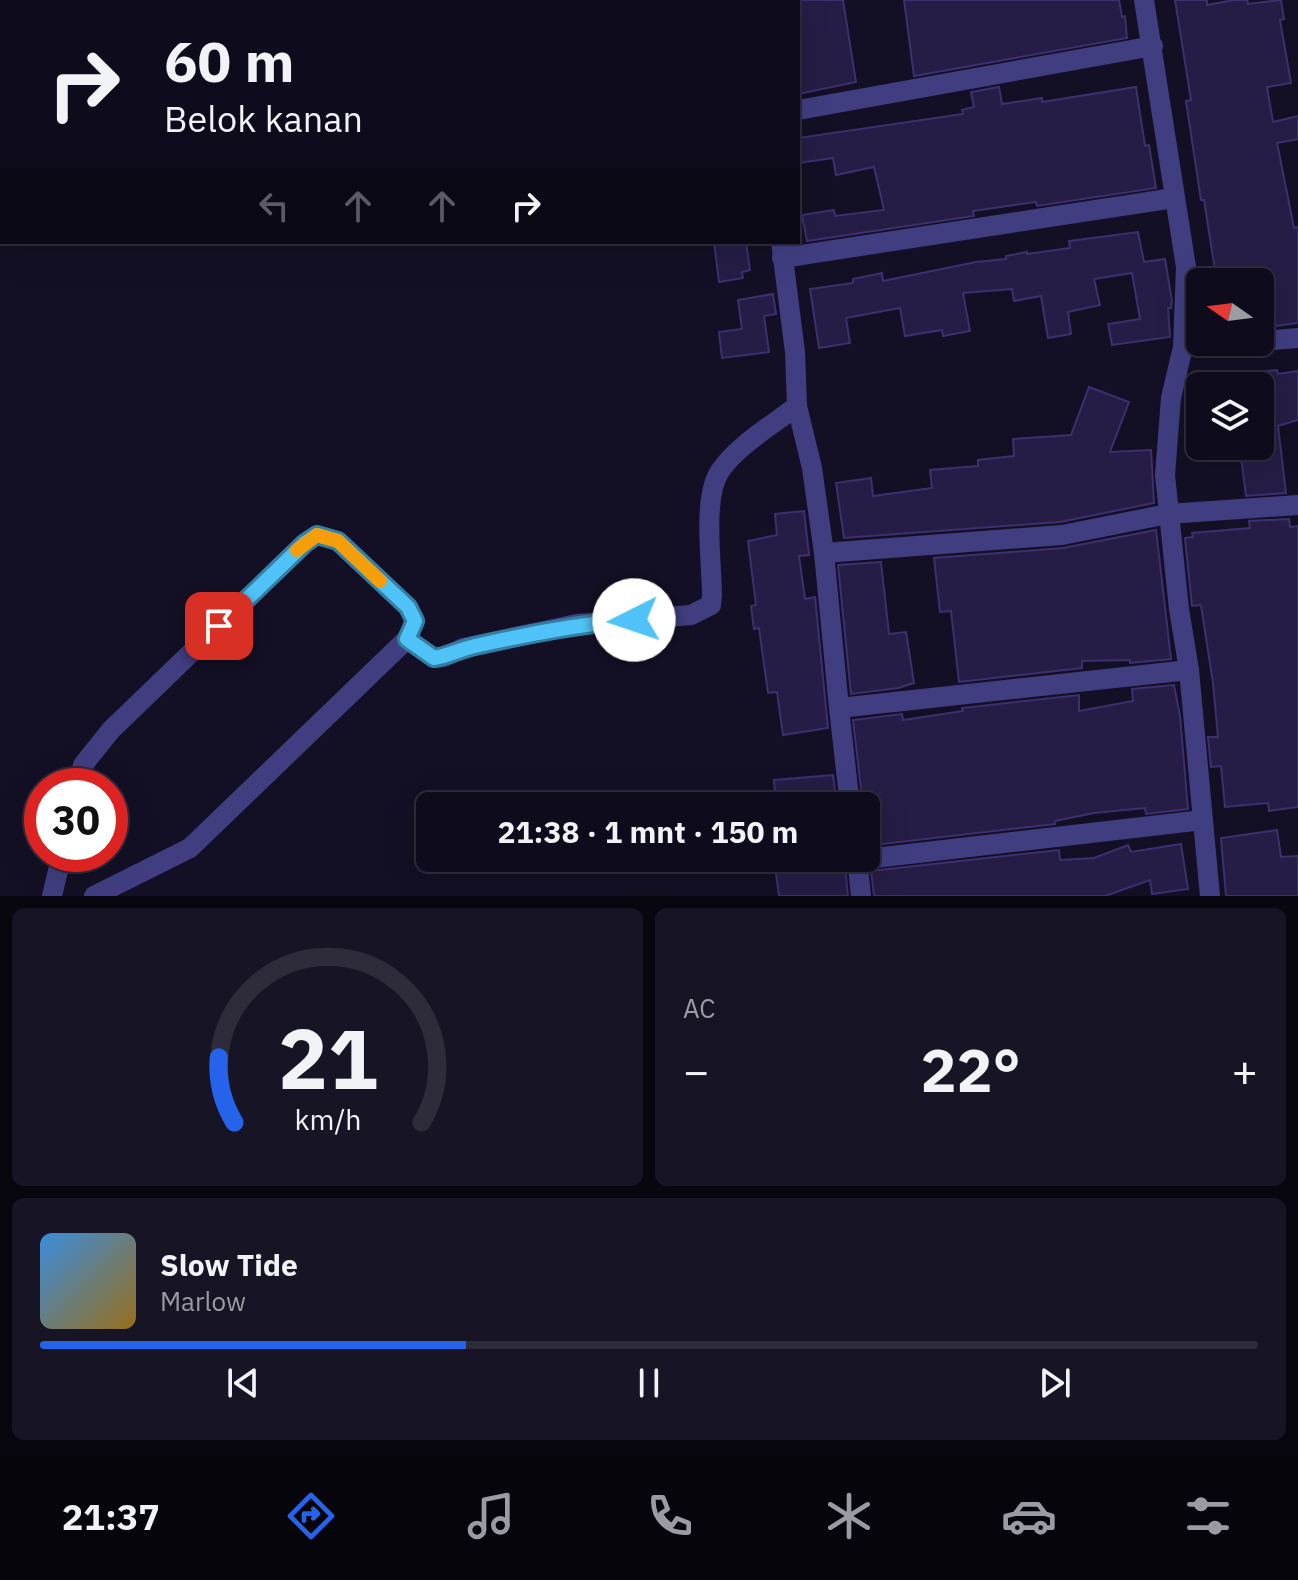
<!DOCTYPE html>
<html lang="id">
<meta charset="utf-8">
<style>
body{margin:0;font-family:"IBM Plex Sans",sans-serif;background:#171525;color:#f1f3f6;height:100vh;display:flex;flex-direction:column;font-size:30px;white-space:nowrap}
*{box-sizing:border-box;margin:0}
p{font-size:26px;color:#9b9ba3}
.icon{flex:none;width:44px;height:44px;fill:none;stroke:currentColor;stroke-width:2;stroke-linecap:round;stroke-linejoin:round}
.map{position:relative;height:896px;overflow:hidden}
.details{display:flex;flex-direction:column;gap:12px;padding:12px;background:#08070f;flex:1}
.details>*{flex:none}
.hud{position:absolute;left:0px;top:0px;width:800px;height:244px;box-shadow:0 8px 32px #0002,0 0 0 2px #2e2c3b;background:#0e0c1c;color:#f1f3f6;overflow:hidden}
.needle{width:52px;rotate:284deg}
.fabs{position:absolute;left:1186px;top:268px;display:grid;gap:16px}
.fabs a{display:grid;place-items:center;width:88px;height:88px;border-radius:12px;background:#0e0c1c;box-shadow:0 8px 32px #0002,0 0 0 2px #2e2c3b;font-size:40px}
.speed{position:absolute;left:24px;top:768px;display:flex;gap:16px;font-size:40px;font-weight:700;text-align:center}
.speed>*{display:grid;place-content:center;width:104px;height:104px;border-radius:50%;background:#0e0c1c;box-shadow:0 8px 32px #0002,0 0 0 2px #2e2c3b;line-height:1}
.speed .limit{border:12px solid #d22;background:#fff;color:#111}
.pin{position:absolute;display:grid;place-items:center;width:68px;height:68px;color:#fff;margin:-34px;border-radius:16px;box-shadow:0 4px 12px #0006}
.me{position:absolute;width:88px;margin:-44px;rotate:266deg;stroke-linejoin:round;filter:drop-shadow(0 0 6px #0008)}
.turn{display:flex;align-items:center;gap:28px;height:168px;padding:0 32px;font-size:36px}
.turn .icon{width:104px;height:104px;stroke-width:2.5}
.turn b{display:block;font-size:56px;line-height:68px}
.lanes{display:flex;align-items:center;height:76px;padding:0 32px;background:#0003;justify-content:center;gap:40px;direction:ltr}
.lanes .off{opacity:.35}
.big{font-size:60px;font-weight:700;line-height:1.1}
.details .card{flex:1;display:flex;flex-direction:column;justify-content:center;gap:12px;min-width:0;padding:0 28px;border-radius:12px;background:#171525}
.details .dial{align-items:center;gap:0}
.dial svg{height:208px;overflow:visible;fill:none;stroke:#2e2c3b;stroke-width:7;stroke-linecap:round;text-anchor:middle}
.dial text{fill:#f1f3f6;stroke:none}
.song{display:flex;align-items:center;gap:24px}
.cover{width:96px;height:96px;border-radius:12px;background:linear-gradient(135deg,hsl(210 70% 55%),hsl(40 70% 35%))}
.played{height:8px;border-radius:4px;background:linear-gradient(90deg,#2563eb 35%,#2e2c3b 35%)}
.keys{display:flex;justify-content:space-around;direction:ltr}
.heat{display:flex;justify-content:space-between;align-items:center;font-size:44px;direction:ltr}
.details .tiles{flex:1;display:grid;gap:12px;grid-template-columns:1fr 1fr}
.card:last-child{grid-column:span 2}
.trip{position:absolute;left:416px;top:792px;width:464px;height:80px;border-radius:12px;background:#0e0c1c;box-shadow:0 8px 32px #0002,0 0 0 2px #2e2c3b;font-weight:700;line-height:80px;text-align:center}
.menu{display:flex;height:128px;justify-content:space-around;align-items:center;background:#06050b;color:#9b9ba3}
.menu .icon{width:56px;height:56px}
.menu .current{color:#2563eb}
.menu b{font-size:36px;color:#f1f3f6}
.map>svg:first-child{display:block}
.building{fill:#251d45;stroke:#3c306f;stroke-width:2}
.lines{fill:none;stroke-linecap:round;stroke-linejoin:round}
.minor{stroke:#403e81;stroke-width:20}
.route-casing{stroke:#337fa1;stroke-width:20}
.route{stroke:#4fc3f7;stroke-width:14}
.slow{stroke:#f59e0b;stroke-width:14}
</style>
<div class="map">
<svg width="1298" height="896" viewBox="0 0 1298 896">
<rect width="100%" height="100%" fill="#131025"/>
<g class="building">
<polygon points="798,0 843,0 856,82 798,94"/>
<polygon points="904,0 1119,0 1122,17 1125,16 1127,38 914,76"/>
<polygon points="1175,0 1207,0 1207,5 1234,0 1247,0 1248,4 1281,0 1284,19 1280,20 1291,83 1267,87 1273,122 1298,116 1298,139 1277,143 1294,228 1298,227 1298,323 1260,328 1260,282 1228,282 1226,268 1215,270 1204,200 1201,200 1186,101 1191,100"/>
<polygon points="999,87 1002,104 1042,98 1042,102 1136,87 1145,146 1149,145 1156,188 1037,206 1036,202 973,211 974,216 807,241 802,215 834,210 835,216 884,210 874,167 836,175 833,158 798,163 798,138 963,114 962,110 974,107 971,92"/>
<polygon points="1138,232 1144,262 1165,259 1172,301 1171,308 1168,308 1170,337 1112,345 1108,324 1140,319 1132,273 1094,279 1100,305 1068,312 1071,334 1048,338 1041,296 1014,301 1012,289 963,293 970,331 943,336 942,330 905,336 900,308 846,318 850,343 819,348 810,289 853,283 853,279 882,273 883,281 976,262 1006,259 1006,256 1027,252 1027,254 1070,248 1069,241"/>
<polygon points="714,242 746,242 750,270 742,272 743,278 719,282"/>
<polygon points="773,294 776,314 764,316 769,352 722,358 719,332 742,329 738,300"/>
<polygon points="1277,370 1278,374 1298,371 1298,420 1278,426 1286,493 1246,496 1240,449 1260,446 1260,372"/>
<polygon points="1089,387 1129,402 1110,452 1151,450 1154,503 1060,522 844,538 836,483 871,478 873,496 932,488 930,470 978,466 978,460 1014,456 1013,439 1071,435"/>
<polygon points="804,511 809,555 799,556 805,599 815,597 828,728 783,735 777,692 768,693 759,628 754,629 751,606 756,605 748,541 777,535 775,514"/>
<polygon points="1289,519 1290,527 1298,526 1298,807 1269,811 1268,803 1225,807 1221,766 1211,767 1208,737 1218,737 1213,683 1201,605 1192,606 1185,538 1193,537 1192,533 1250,528 1249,521"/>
<polygon points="1156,530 1171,659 1130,663 1130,660 1082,661 1082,668 959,682 951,611 940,612 934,558 1063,548"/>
<polygon points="881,562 889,634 906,632 914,683 898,688 851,694 838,565"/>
<polygon points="1174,685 1180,716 1188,809 1146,814 1145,808 1094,813 1055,821 1055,824 866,846 866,806 863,806 853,720 902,714 903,720 963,711 962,708 1079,695 1079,711 1133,701 1132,689"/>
<polygon points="833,775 837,806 776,806 774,780"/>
<polygon points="1277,830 1281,857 1298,856 1298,896 1226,896 1221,838"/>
<polygon points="1181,844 1188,889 1152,894 1150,880 1105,896 874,896 871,871 1059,850 1060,860 1094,858 1128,845 1131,852"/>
<polygon points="774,858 844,858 848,896 779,896"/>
</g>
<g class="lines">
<g class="minor">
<polyline points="748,0 749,2"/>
<polyline points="1144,0 1186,267 1183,347 1171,398 1165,475 1179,609 1189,670 1210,896"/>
<polyline points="798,110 1153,46"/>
<polyline points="781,242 795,352 797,406 812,468 824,553 839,708"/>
<polyline points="782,258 1174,198"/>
<polyline points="1260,341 1298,338"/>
<polyline points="1183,347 1252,342"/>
<polyline points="824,553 1062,535 1168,514 1298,505"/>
<path d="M407,639L434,658L444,657L463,648L577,624L691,615L711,605L712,596C712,563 702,498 720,471C738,445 771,426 797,406"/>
<polyline points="78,786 83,765 111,730 305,543 317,535 338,541 408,607 415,621 407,639 190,848 94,896"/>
<polyline points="850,806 839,708 1189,670"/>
<polyline points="857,858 861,896"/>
<polyline points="857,860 1203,820"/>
<polyline points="52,896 62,854"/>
</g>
</g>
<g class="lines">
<g class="route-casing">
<path id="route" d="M219,626L305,543L317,535L338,541L408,607L415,621L407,639L434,658C448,656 461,649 475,646C529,634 579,624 634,620"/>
</g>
<use href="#route" class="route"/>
<polyline class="slow" points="297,550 317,535 338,541 380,581"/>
</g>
</svg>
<div class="fabs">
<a><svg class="needle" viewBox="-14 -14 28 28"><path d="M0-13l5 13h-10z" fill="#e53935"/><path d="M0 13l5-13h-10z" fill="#9b9ba3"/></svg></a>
<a><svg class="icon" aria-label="layers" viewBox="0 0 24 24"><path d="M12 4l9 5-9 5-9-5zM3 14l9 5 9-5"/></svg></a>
</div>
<div class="speed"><div class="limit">30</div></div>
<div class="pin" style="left:219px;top:626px;background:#d93025"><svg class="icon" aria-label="arrive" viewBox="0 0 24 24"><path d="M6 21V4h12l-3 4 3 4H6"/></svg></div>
<svg class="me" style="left:634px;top:620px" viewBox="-20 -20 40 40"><circle r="19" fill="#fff"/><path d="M0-13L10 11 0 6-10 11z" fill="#4fc3f7"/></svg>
<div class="trip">21:38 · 1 mnt · 150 m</div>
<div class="hud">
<div class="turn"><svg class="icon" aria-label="right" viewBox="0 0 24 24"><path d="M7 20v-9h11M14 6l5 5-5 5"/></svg><div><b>60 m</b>Belok kanan</div></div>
<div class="lanes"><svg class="icon off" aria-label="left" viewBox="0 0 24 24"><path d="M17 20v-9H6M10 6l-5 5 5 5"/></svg><svg class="icon off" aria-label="ahead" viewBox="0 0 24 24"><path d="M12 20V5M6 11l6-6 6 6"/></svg><svg class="icon off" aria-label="ahead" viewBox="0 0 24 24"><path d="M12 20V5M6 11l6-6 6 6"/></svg><svg class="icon" aria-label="right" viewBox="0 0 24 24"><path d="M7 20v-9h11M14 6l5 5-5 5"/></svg></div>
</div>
</div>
<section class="details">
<div class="tiles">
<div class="card dial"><svg viewBox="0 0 100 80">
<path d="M14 69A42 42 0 1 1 86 69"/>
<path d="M14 69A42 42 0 0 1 8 44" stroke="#2563eb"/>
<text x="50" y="56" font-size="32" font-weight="700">21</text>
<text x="50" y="72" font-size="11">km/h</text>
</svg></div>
<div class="card"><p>AC</p>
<div class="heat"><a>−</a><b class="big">22°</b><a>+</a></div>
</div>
<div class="card">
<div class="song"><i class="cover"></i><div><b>Slow Tide</b><p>Marlow</p></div></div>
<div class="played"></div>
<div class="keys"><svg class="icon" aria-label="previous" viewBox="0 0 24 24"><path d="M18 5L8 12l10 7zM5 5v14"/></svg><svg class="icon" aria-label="pause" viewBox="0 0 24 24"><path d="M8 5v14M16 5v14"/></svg><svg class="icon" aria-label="next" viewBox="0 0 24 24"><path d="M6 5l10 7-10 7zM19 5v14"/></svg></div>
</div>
</div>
</section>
<nav class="menu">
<b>21:37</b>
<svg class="icon current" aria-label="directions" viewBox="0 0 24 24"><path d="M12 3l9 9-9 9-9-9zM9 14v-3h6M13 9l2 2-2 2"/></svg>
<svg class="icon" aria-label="music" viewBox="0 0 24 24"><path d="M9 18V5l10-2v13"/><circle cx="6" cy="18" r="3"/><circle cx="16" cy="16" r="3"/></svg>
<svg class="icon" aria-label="phone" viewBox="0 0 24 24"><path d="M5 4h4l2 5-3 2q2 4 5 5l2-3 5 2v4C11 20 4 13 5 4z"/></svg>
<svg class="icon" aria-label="climate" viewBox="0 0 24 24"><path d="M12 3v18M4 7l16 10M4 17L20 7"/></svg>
<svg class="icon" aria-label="car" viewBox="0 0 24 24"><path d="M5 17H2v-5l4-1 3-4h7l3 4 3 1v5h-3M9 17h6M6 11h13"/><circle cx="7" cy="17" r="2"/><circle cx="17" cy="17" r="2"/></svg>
<svg class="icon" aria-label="filters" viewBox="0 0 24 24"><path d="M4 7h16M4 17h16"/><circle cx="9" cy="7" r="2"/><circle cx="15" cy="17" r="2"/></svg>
</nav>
